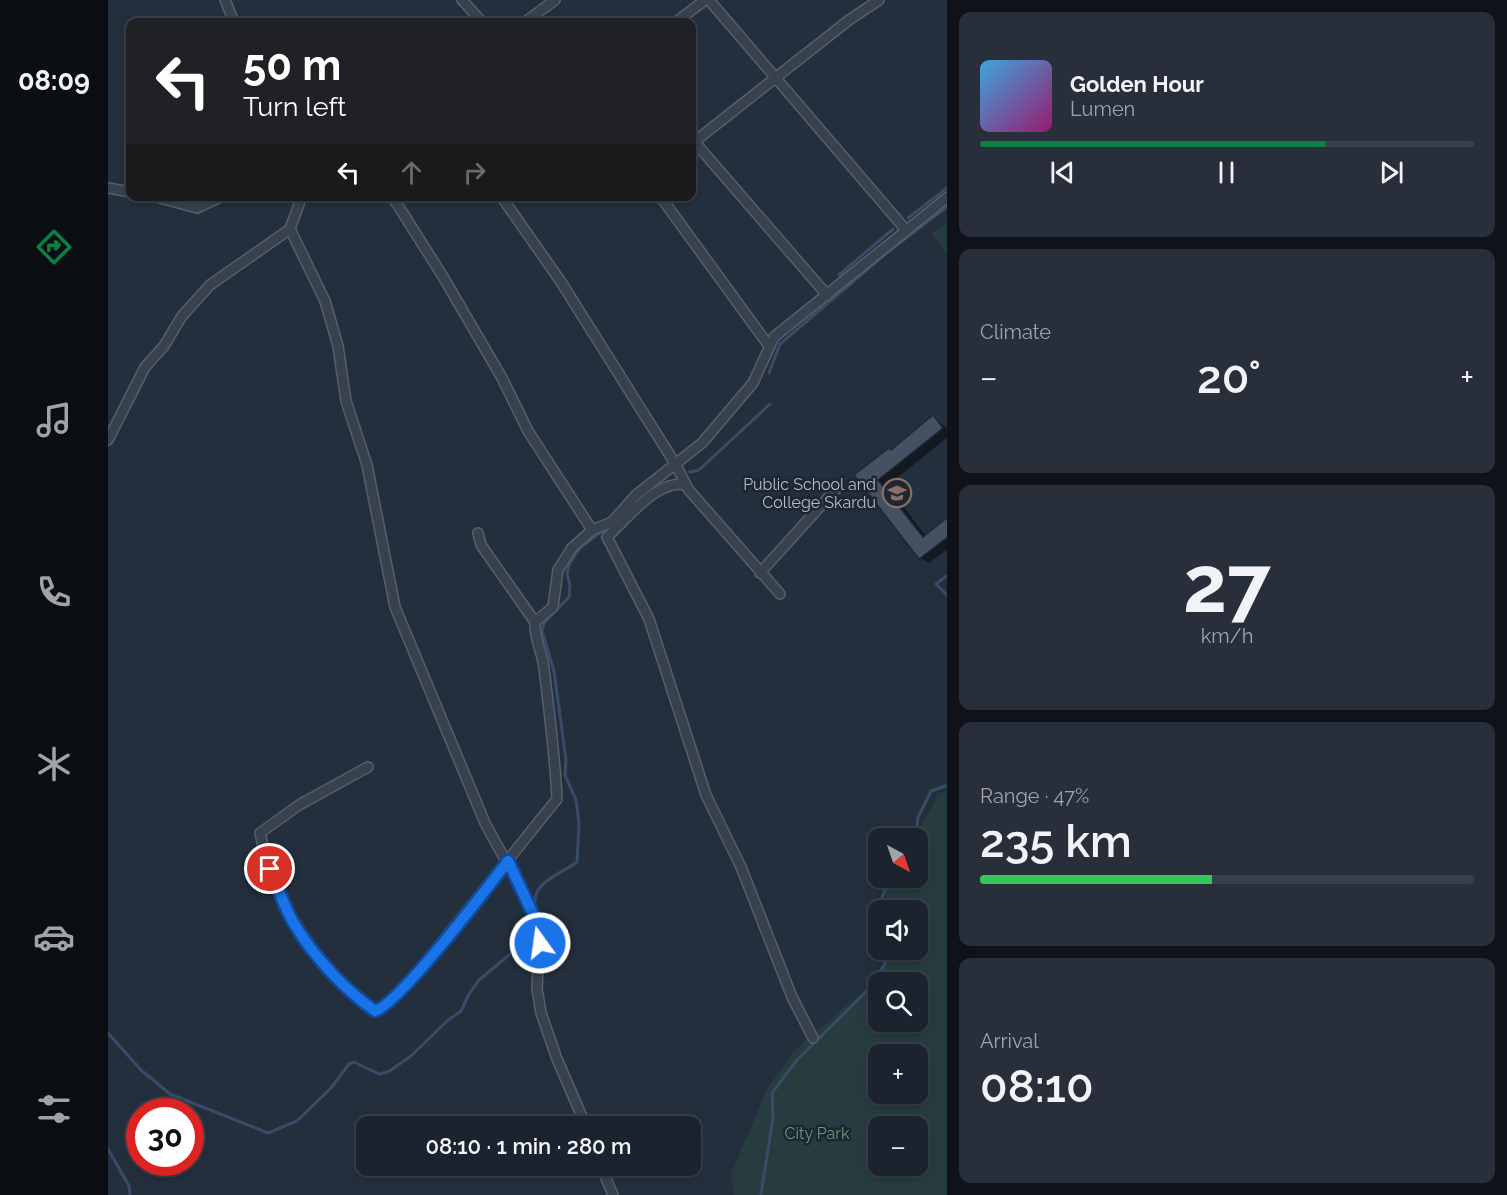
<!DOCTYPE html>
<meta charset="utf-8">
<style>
body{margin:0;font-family:Raleway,sans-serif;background:#282f3a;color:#f1f3f6;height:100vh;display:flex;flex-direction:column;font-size:22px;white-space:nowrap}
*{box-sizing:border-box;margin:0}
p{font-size:20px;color:#a0a4aa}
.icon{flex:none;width:33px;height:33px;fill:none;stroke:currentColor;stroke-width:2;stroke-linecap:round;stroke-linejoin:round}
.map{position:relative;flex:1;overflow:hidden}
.drawer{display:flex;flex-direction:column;gap:12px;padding:12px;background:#0f1319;width:560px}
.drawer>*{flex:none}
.hud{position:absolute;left:18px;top:18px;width:570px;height:183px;border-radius:12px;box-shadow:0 3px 9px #0003,0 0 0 2px #39404a;background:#202124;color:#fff;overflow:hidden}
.needle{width:39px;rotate:140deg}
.fabs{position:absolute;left:760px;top:828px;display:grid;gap:12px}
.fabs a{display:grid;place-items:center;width:60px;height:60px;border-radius:12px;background:#1b232e;box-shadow:0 3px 9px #0003,0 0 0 2px #39404a;font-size:30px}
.speed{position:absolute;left:18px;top:1098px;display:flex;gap:12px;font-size:30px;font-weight:700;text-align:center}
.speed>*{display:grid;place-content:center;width:78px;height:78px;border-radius:50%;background:#1b232e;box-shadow:0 3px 9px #0003,0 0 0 2px #39404a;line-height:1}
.speed .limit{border:9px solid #d22;background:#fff;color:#111}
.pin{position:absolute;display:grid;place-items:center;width:51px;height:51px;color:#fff;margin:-26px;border:3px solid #fff;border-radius:50%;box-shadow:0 2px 6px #0007}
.me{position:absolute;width:66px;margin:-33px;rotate:346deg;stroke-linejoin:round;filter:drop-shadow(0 0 4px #0008)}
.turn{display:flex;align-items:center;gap:21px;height:126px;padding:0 18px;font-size:27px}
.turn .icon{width:78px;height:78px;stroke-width:2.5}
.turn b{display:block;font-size:42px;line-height:51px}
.lanes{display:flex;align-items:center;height:57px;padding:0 18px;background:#0003;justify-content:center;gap:30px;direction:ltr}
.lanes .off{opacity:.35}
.big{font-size:45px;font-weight:600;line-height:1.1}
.drawer .tile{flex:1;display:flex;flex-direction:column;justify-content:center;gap:9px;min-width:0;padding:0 21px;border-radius:12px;background:#282f3a}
.drawer .dial{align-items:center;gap:0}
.dial b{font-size:78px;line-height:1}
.song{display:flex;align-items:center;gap:18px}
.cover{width:72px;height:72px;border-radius:9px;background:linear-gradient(135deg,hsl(200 70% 55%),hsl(320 70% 35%))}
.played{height:6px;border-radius:3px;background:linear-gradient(90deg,#0b8043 70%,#39404a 70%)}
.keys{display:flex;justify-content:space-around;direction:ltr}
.heat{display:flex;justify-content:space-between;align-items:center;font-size:33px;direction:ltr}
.charge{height:9px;border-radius:4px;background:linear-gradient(90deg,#34c759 47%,#39404a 0)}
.trip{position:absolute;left:248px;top:1116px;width:345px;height:60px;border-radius:12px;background:#1b232e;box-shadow:0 3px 9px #0003,0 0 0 2px #39404a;font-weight:600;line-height:60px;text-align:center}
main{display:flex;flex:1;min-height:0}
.tabs{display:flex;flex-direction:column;width:108px;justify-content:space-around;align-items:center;background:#0b0e12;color:#a0a4aa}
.tabs .icon{width:42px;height:42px}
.tabs .current{color:#0b8043}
.tabs b{font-size:27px;color:#f1f3f6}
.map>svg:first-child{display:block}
.green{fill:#263c3f;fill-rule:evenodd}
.shadow{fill:#0007}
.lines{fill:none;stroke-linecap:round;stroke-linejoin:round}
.stream{stroke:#394c67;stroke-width:3}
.building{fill:#455162;stroke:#1f2835;stroke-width:1.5}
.street-casing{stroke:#565f6c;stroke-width:12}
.street{stroke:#38414e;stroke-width:9}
.route-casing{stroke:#114b97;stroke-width:15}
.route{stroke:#1a73e8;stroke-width:10}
.labels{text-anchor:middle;stroke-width:5;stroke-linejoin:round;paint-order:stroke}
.poi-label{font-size:16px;fill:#b4bcc9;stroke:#1d2633;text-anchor:end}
.park-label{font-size:16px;fill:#6b9a76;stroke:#1d2633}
</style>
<main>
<nav class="tabs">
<b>08:09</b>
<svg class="icon current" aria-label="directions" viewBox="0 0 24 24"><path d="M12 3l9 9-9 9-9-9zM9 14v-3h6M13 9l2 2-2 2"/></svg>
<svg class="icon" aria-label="music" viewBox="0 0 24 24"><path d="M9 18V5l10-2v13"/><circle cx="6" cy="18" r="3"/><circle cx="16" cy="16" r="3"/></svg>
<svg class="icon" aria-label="phone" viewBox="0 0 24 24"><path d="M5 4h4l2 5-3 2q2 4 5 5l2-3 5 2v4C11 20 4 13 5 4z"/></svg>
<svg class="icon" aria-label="climate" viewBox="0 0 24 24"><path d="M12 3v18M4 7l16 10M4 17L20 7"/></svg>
<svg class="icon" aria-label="car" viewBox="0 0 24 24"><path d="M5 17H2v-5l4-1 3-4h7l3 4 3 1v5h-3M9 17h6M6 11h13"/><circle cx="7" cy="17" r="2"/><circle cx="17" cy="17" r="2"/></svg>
<svg class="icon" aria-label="filters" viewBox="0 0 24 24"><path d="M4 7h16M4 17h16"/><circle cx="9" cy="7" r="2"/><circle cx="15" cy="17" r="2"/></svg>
</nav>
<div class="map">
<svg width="840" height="1195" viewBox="0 0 840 1195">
<rect width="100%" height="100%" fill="#242f3e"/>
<g class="green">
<polygon points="839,222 839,254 824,234"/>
<path d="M839,791V1195H625L624,1172L659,1089L686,1051L774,975L776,950H810V910H777L779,884L783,878H810V838H806L831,794ZM771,982H810V1022H771ZM771,1054H810V1094H771ZM771,1126H810V1166H771Z"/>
</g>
<polygon class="shadow" points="825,417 840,429 840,437 779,486 818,536 840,519 840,549 821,563 812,558 748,476 784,451"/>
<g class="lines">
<g class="stream">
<polyline points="800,218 840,187"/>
<polyline points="731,275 785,229"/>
<polyline points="661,373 672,344 781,251 840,206"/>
<polyline points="582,472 591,470 662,404"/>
<polyline points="538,494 552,486"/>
<polyline points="840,575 828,584 840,596"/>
<polyline points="808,838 810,817 823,791 840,785"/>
<path d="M428,911C420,883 450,876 469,862L471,824L468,800L457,775L458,760L446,671L434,631L436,623L461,597L462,585L459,574L462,562L473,547L497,529"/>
<polyline points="771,932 767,915 782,878"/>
<polyline points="0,1033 33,1070 62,1094 160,1133 189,1121 223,1088 241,1064 246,1062 271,1074 280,1072 303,1056 339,1021 353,1011 361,994 371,980 430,931"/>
<polyline points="0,1149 21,1186 22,1195"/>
<polyline points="653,1195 665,1117 664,1093 689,1060 764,986 777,963 775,950"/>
</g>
</g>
<polygon class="building" points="825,415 835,428 770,480 815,537 840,517 840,537 811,559 746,475 781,448 783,450"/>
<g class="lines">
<g class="street-casing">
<g id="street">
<polyline points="117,0 126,22"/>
<polyline points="354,0 374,22"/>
<polyline points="601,0 798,230"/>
<polyline points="417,22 447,0"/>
<polyline points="568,22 597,0"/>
<polyline points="584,139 719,295"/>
<polyline points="586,142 741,20 771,0"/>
<polyline points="0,188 22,192"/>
<polyline points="44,196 89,208 115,196"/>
<polyline points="284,196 334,275 394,378 420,431 484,530"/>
<polyline points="393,196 453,282 568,465 580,489 672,594"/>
<polyline points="552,196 661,346"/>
<polyline points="182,229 217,301 230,346 238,401 259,465 287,607 377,823 395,856 400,861 432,929 429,989 433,1013 449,1059 478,1126"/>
<polyline points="0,440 37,367 56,346 74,316 102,285 182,229 194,196"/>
<path d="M578,485C550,478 519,519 499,537L541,619L598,795L633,867L684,997L705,1038"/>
<polyline points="652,573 728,489"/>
<polyline points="427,622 445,607 450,570 464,548 484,530 504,522 528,495 594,443 645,383 666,337 840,197"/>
<path d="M260,767L191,805L152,833C167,904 208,969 267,1011L273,1009L302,982L449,799C447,755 441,711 436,668C434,651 426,639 427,622L373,545L370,533"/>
<polyline points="493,1166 505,1195"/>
</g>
</g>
<use href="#street" class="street"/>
</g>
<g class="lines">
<g class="route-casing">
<path id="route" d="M162,869C170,887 176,908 187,925C207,958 236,989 267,1011C291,1004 380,887 400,861L432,929V943"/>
</g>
<use href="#route" class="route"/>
</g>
<defs>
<g id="university-ring" transform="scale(1.5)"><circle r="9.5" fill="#1d2633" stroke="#8d6e63" stroke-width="1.5"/><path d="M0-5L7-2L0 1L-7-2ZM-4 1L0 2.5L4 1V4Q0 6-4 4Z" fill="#8d6e63"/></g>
</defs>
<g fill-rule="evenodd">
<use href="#university-ring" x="789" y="493"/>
</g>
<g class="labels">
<g class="poi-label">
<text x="768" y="490">Public School and<tspan x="768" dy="18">College Skardu</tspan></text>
</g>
<g class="park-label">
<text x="709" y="1139">City Park</text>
</g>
</g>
</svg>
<div class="fabs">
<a><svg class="needle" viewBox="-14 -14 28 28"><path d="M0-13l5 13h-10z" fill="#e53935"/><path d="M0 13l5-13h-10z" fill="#a0a4aa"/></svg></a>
<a><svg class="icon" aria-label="sound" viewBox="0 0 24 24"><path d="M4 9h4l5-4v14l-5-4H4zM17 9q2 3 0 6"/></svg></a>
<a><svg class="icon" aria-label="search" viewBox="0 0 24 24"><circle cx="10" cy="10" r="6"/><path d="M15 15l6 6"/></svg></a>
<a>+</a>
<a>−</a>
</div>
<div class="speed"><div class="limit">30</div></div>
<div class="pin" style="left:162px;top:869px;background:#d93025"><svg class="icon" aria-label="arrive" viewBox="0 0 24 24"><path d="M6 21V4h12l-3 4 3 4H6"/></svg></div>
<svg class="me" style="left:432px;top:943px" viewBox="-20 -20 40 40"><circle r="17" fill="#1a73e8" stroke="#fff" stroke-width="3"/><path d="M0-11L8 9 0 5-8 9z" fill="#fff"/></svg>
<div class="trip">08:10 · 1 min · 280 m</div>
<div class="hud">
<div class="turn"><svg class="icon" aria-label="left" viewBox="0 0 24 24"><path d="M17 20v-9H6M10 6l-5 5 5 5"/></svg><div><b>50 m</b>Turn left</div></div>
<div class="lanes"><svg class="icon" aria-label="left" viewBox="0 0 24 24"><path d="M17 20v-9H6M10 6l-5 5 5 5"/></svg><svg class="icon off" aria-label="ahead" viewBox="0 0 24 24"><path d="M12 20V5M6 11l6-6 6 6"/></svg><svg class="icon off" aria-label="right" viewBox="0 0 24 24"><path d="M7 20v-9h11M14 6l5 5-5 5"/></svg></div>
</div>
</div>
<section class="drawer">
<div class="tile">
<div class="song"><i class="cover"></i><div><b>Golden Hour</b><p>Lumen</p></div></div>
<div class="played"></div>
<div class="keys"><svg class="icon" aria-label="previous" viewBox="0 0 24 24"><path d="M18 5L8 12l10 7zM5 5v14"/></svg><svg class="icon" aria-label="pause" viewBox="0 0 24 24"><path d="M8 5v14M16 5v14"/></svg><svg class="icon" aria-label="next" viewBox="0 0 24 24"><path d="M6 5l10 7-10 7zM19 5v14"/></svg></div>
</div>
<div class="tile"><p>Climate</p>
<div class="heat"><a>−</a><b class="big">20°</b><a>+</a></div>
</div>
<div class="tile dial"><b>27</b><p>km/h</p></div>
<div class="tile"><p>Range · 47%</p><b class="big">235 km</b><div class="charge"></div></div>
<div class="tile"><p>Arrival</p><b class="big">08:10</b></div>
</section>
</main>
